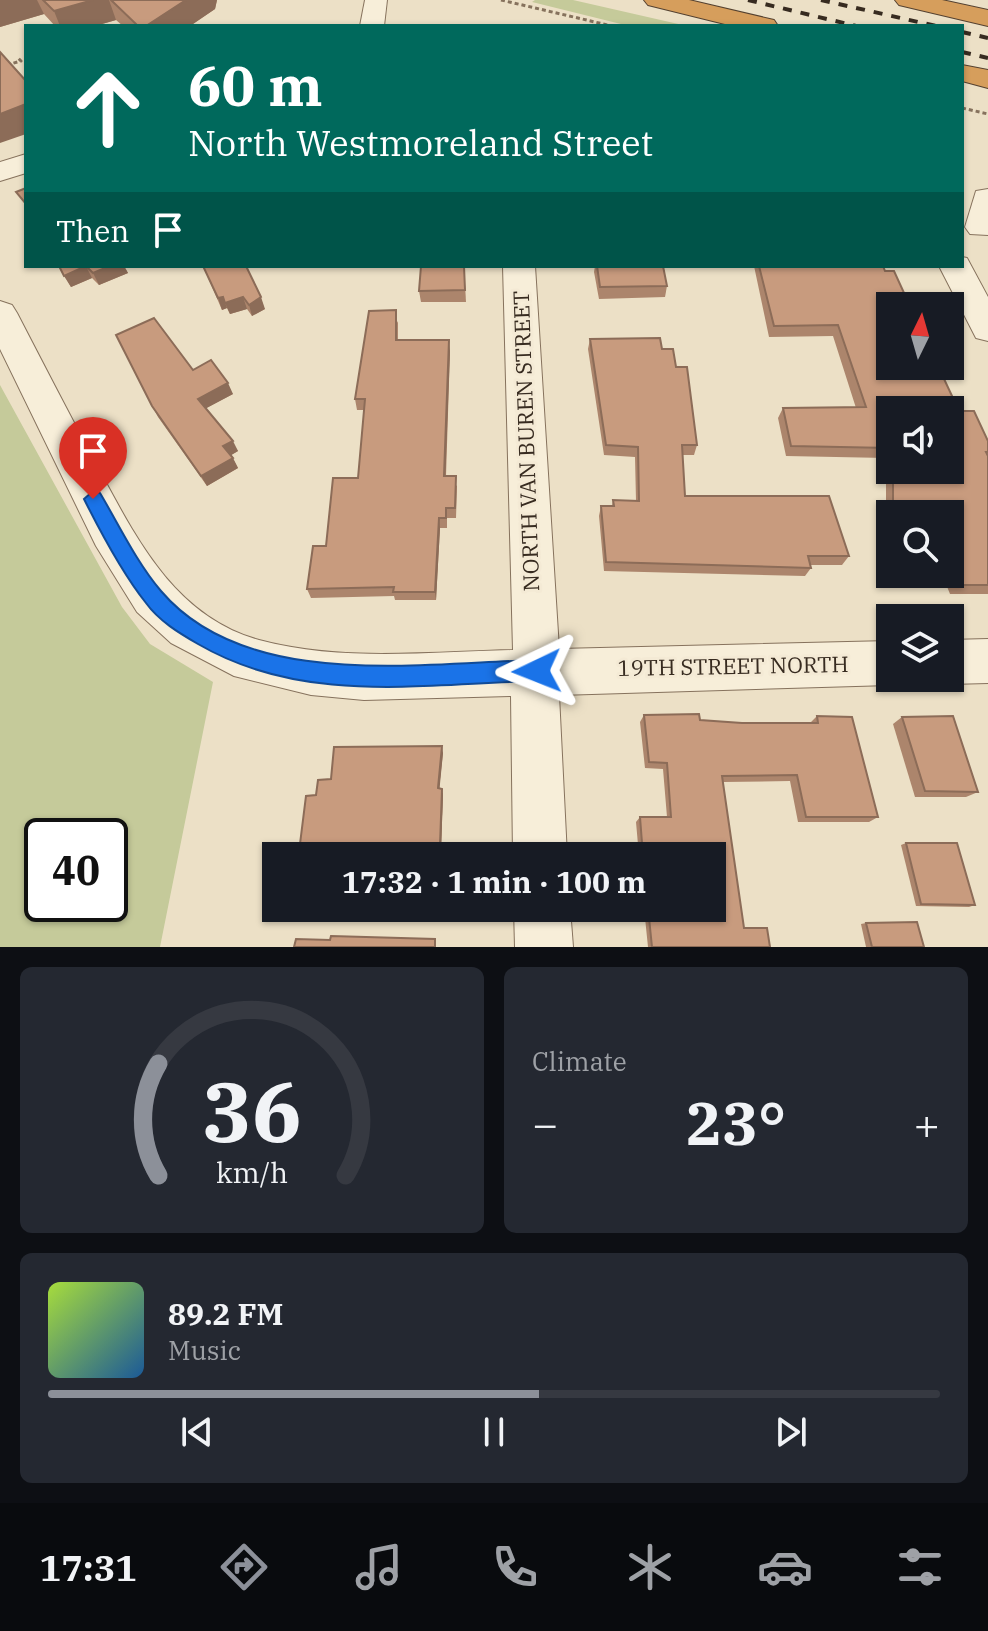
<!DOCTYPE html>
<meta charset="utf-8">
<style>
body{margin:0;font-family:"IBM Plex Serif",serif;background:#242831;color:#f1f3f6;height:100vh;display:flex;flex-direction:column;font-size:30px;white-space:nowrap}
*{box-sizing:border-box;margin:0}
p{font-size:26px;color:#9ea1a6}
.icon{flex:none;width:44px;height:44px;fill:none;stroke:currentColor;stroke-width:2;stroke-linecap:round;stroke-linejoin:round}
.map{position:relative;height:947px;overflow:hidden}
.side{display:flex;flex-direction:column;gap:20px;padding:20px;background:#0d0f14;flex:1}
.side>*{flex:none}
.top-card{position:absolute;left:24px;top:24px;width:940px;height:244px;border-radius:0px;box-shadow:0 2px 6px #0004;background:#00695c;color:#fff;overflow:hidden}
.needle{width:52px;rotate:5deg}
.controls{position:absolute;left:876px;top:292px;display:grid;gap:16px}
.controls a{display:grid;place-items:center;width:88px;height:88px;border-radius:0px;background:#171b24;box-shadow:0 2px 6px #0004;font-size:40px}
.speed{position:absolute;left:24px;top:818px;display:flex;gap:16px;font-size:40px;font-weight:700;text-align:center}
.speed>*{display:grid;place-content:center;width:104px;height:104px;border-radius:50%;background:#171b24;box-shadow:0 2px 6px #0004;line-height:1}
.speed .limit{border:4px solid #111;border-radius:12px;background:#fff;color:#111}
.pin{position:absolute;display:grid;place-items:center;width:68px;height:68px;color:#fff;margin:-82px -34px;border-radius:50% 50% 50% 0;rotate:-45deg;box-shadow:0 0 8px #0007}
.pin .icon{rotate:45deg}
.me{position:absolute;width:88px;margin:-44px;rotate:268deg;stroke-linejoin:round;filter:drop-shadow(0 0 6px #0008)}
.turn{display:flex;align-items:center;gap:28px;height:168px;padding:0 32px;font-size:36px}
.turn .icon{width:104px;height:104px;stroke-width:2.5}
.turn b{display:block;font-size:56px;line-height:68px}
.then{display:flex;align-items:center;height:76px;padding:0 32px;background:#0003;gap:16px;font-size:30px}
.big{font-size:60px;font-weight:700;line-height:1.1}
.side .widget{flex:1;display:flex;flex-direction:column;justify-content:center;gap:12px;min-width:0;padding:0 28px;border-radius:12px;background:#242831}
.side .dial{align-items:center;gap:0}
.dial svg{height:208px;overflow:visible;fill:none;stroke:#363941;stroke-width:7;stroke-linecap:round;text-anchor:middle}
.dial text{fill:#f1f3f6;stroke:none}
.song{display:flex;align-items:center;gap:24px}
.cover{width:96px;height:96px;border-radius:12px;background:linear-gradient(135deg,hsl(80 70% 55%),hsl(210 70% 35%))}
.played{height:8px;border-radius:4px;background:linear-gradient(90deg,#8c9099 55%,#363941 55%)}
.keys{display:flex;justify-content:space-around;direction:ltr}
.heat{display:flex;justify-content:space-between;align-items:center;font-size:44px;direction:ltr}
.side .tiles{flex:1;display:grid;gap:20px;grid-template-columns:1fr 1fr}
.widget:last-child{grid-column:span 2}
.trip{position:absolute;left:262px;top:842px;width:464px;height:80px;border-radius:0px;background:#171b24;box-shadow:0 2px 6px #0004;font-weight:700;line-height:80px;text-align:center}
.menu{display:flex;height:128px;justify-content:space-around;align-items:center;background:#090b0e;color:#9ea1a6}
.menu .icon{width:56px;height:56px}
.menu .selected{color:#8c9099}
.menu b{font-size:36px;color:#f1f3f6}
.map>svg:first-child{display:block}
.green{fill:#c5ca9a;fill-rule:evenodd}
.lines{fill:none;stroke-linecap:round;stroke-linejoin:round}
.minor-casing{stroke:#86725d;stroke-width:2}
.highway-casing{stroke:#544130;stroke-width:2}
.path{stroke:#86725d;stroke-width:3;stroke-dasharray:4 3;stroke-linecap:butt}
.minor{fill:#f7eed9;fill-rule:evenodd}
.highway{fill:#d69e5c;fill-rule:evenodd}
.rail{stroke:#372b20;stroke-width:4;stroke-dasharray:9 9;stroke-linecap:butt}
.wall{fill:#ac856c;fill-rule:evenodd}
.shaded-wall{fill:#8c6c58}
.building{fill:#c89b7e;stroke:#8c6c58;stroke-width:2}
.route{fill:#1a73e8;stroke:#114b97;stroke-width:2}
.labels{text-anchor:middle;stroke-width:6;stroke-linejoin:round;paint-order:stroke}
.street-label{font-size:22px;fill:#372b20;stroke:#f4ead5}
</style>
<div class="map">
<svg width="988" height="947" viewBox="0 0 988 947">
<rect width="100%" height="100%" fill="#ece0c6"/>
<g class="green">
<polygon points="535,0 573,0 687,26 629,26 532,2"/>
<path d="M0,385L122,607L150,644L213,682L160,947H0ZM110,836V904H42V836Z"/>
</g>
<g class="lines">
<g class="minor-casing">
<g id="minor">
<polygon points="365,0 387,0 384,26 360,26"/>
<polygon points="26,154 26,173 0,181 0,162"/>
<polygon points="988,189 988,235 970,234 965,227 976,191"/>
<polygon points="962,257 967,258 988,297 988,341 976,338 939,266 962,266"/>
<path d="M503,266H535L559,649L890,641V678H907L890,685L559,695L567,856H513L511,696L364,700L311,695L234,676L171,643L137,612L96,546L0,349V301L12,305L17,313C43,363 69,414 96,464C135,536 173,616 259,640C341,662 429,652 513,650Z"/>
<polygon points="988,639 988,683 950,684 934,678 950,678 950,640"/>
<polygon points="514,908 570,908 573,947 515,947"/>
</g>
</g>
<g class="highway-casing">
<g id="highway">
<polygon points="644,0 689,0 774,20 778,26 733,26 648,5"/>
<polygon points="895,0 942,0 988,10 988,26 899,5"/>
<polygon points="962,65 988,70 988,88 962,81"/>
</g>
</g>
<g class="path">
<polyline points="501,0 612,26"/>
<polyline points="0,67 21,61 18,58"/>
<polyline points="962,108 988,114"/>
</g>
<use href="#minor" class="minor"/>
<use href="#highway" class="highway"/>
<g class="rail">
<polyline points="748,0 856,26"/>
<polyline points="821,0 936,26"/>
<polyline points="962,32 988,38"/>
<polyline points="962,52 988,58"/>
</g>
</g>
<g class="wall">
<polygon points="0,0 217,0 215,9 190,26 123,26 116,20 95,26 55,26 44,14 0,27"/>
<polygon points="59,266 124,266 128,273 99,285 92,278 71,287"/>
<polygon points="203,266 265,309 252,316 247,309 230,314 227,308 222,310"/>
<polygon points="464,266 466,302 421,302 419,291"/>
<polygon points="595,266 663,266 667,286 665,297 599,299 594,272"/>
<path d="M754,266H883L959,411L988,441V594H950L942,574H950V514H890V526H886V458L786,456L778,418L783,408H856L833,336L769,337ZM890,410L950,470H890Z"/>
<polygon points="398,321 398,340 450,351 446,476 457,486 456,518 447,518 447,528 440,528 436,600 395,600 394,596 311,598 307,589 326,546 358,478 364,410 357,410 355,399"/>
<polygon points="116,335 193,370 233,394 206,408 238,451 231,455 238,468 207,486 158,417"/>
<polygon points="590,339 662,349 676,367 697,445 694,455 682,455 685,496 849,556 842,565 810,565 811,568 805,576 604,571 599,516 601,506 612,506 613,500 636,501 635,457 604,455 588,349"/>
<polygon points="644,715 700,720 742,723 810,723 817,716 878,817 869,822 798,822 790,781 723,782 744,928 770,947 648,947 644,908 712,908 712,856 639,856 636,822 640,817 667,817 663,769 645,768 640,722"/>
<polygon points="902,717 978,792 966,797 915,797 893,724"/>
<polygon points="443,753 439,789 443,794 441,850 305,848 300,844 316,795 331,779"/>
<polygon points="906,843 975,905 969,907 916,906 901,845"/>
<polygon points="866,923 924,947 866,947 861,924"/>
</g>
<g class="shaded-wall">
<polygon points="0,0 37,0 44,14 0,27"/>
<polygon points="93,0 109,0 116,20 95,26 60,26 54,11"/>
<polygon points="186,0 217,0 215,9 190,26 146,26"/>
<polygon points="26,104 26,134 0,143 0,114"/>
<polygon points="86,266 92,278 71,287 64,276"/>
<polygon points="110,266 124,266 128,273 99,285 93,273"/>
<polygon points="223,297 227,308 222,310 218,298"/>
<polygon points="243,297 247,309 230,314 225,303"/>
<polygon points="261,297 265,309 252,316 249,305"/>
<polygon points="449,340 450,351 445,486 444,476"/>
<polygon points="228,383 233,394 203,410 198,399"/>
<polygon points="233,441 238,451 228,457 223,446"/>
<polygon points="233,458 238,468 207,486 201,476"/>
<polygon points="439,518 440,528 436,600 435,592"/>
<polygon points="442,746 443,753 439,794 438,788"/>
<polygon points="442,789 443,794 441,850 440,845"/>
</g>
<g class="building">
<polygon points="43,0 93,0 54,11"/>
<polygon points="111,0 186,0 146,26 138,26"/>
<polygon points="0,52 26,81 26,104 0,114"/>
<polygon points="26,188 26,204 16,192"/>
<polygon points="59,266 86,266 64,276"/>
<polygon points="86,266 110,266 93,273"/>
<polygon points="203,266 246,266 261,297 249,305 243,297 225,303 223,297 218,298"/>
<polygon points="421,266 464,266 465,290 419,291"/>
<polygon points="597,266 663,266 667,286 600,287"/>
<polygon points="759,266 883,266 885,271 894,271 910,306 890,306 890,366 938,366 959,411 974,411 988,441 988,452 986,452 988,456 988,585 959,585 950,563 950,514 893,514 893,470 950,470 950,410 890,410 890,448 791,446 783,408 866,407 838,325 774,326"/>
<polygon points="396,310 396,340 449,340 444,476 456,476 455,508 446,508 446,518 439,518 435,592 393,592 394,587 307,589 313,546 326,546 333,478 358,478 365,399 355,399 369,311"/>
<polygon points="154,318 193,370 211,360 228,383 198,399 233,441 223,446 233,458 201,476 152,406 116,335"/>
<polygon points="660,338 662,349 673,349 676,367 687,367 697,445 682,445 685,496 829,496 849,556 808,556 811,568 606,562 601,506 614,506 613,500 639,501 638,447 606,445 590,339"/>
<polygon points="699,714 700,720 742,723 818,723 817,716 852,717 878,817 806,817 797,775 722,776 744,928 767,928 770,947 652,947 648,908 712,908 712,856 643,856 640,817 671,817 667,763 649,762 644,715"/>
<polygon points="953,716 978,792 925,791 902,717"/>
<polygon points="442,746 438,788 442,789 440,845 300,844 306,796 316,795 318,780 331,779 334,747"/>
<polygon points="906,843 957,843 975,905 921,904"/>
<polygon points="917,922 924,947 872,947 866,923"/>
<polygon points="331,936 435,939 435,947 294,947 296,939 330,940"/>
</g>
<path class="route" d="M93,491L100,493C119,525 137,563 161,591C246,691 420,663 537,660L544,663L547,671L544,678L537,681C420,684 303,705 198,644C179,633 159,621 146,603C122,573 101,533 84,499Z"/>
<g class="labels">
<g class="street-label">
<text transform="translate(526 441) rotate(-92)" y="8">NORTH VAN BUREN STREET</text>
<text transform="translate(733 666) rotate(-1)" y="8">19TH STREET NORTH</text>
</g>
</g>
</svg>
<div class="controls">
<a><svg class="needle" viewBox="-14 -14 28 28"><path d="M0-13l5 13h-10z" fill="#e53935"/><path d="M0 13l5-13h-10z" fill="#9ea1a6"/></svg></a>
<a><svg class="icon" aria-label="sound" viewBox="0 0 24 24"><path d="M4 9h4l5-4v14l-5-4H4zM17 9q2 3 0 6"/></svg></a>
<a><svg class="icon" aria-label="search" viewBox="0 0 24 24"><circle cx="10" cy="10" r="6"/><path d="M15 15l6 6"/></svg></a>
<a><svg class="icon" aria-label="layers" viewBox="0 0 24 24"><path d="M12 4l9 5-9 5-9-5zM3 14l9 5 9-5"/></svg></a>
</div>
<div class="speed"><div class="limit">40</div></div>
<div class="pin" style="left:93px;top:499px;background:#d93025"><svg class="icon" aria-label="arrive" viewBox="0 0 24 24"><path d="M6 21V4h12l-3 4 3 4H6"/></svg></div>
<svg class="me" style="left:537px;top:671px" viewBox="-20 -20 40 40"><path d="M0-17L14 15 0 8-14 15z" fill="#1a73e8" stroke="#fff" stroke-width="4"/></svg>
<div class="trip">17:32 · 1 min · 100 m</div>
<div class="top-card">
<div class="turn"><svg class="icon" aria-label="ahead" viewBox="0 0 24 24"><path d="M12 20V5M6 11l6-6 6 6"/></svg><div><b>60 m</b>North Westmoreland Street</div></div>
<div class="then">Then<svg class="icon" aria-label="arrive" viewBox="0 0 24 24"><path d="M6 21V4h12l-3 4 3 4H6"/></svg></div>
</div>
</div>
<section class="side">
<div class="tiles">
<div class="widget dial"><svg viewBox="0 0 100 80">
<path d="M14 69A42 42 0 1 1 86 69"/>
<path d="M14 69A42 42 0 0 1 14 26" stroke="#8c9099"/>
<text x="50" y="56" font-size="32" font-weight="700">36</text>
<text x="50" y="72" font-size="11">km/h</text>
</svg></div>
<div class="widget"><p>Climate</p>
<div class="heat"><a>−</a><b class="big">23°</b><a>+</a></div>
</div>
<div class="widget">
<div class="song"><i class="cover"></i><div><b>89.2 FM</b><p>Music</p></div></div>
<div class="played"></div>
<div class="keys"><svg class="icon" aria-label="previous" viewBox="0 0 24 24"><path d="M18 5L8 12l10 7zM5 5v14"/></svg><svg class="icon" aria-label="pause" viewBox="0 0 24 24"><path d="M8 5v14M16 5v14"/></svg><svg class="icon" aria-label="next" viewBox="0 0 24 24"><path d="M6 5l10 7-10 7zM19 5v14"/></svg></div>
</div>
</div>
</section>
<nav class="menu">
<b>17:31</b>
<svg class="icon selected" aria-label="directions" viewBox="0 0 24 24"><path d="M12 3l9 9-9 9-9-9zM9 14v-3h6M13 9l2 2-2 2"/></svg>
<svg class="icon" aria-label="music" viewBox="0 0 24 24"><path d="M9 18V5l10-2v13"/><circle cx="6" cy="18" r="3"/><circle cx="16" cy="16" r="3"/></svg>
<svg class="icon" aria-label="phone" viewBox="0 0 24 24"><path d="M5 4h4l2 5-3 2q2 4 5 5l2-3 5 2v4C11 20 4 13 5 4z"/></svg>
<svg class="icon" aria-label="climate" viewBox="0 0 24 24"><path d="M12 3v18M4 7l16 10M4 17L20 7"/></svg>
<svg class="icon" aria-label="car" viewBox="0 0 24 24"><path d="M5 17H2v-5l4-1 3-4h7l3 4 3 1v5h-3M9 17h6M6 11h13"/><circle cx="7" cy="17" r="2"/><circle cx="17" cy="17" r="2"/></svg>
<svg class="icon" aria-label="filters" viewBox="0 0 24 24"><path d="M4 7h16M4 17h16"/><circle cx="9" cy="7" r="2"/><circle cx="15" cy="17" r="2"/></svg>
</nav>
